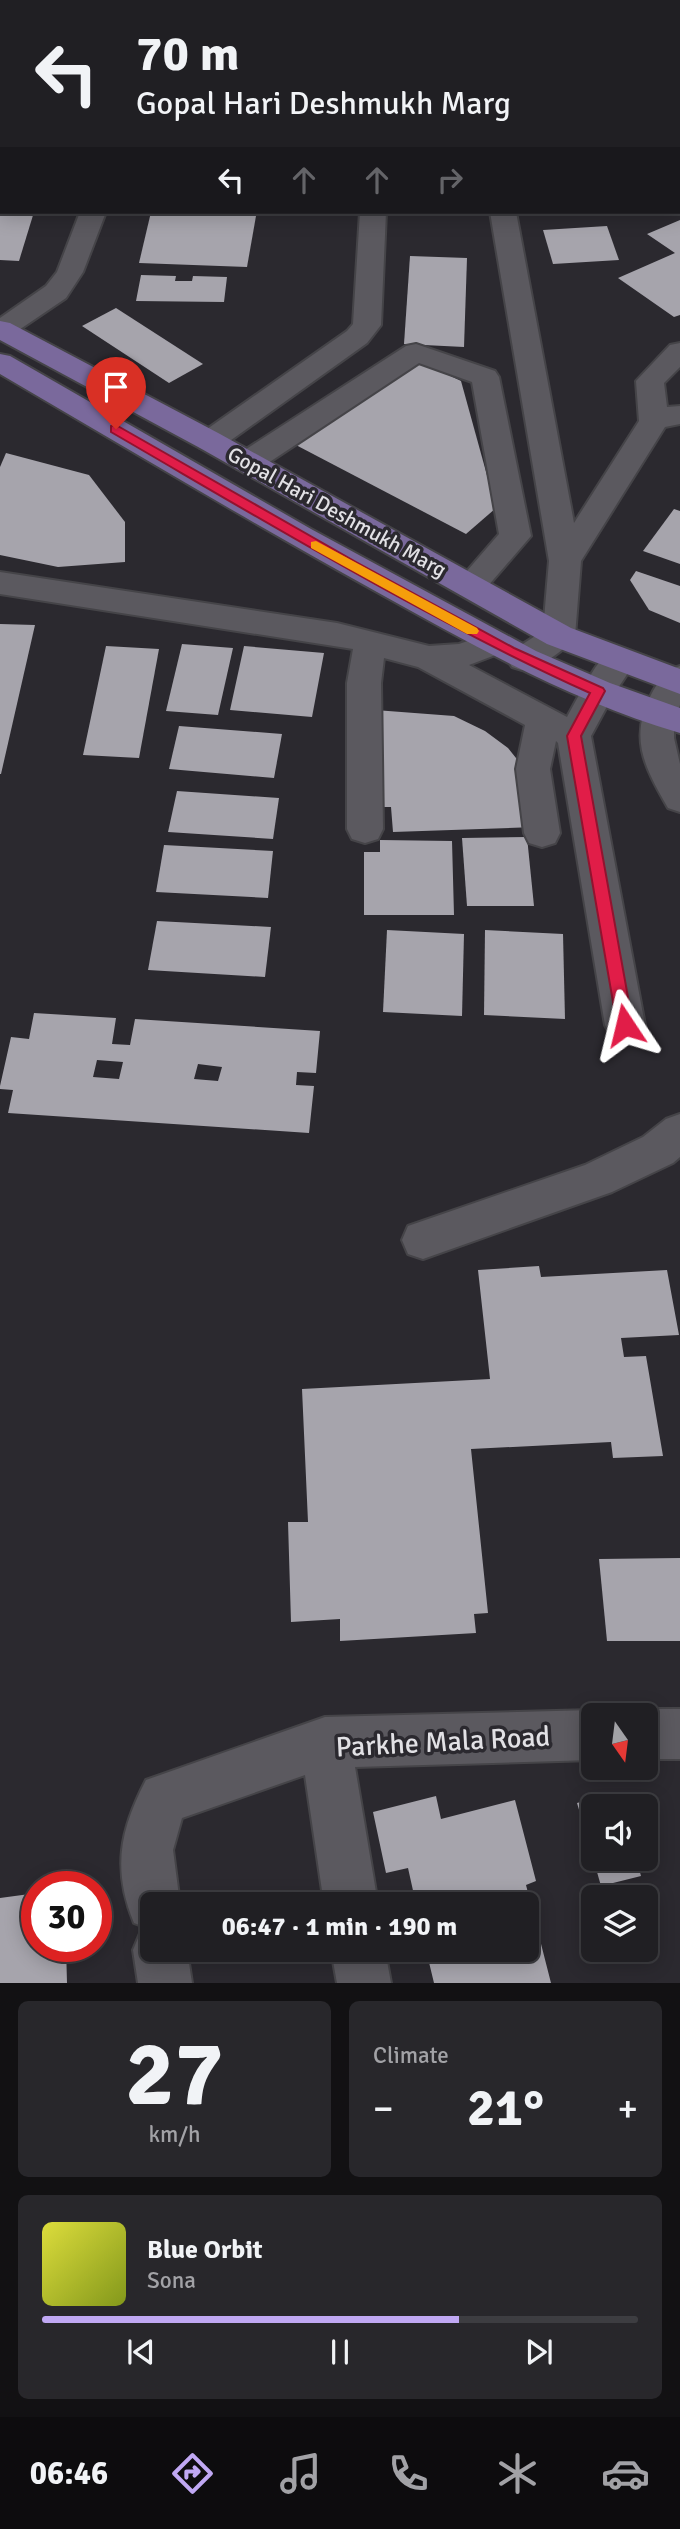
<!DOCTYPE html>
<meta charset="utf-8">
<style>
body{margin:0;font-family:Signika,sans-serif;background:#28272b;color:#f1f3f6;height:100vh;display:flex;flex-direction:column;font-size:26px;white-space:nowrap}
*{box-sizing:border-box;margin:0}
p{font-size:23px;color:#a2a2a6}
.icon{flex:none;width:38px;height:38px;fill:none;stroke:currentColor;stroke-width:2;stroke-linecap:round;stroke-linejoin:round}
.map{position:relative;height:1983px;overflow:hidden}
.drawer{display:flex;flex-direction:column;gap:18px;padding:18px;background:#121113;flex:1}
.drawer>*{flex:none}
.banner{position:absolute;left:0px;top:0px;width:681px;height:214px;box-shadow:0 4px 18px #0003,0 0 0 2px #3d3d41;background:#201f23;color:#f1f3f6;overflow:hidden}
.needle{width:46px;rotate:166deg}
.tools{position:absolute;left:581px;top:1703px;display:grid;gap:14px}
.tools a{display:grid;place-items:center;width:77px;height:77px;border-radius:10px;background:#201f23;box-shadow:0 4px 18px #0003,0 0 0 2px #3d3d41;font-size:35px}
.speed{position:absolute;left:21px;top:1871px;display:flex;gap:14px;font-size:35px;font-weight:700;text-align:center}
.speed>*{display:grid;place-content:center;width:91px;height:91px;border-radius:50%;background:#201f23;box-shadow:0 4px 18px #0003,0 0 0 2px #3d3d41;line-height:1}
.speed .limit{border:10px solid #d22;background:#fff;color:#111}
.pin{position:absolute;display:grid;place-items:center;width:60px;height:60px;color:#fff;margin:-72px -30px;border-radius:50% 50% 50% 0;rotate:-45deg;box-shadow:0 0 7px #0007}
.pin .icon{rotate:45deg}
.me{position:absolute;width:77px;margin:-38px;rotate:350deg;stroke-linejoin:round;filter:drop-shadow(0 0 5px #0008)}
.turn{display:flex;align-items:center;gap:24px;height:147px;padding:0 21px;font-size:32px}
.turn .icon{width:91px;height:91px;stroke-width:2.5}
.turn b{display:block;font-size:49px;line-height:60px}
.lanes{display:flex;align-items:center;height:66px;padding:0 21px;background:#0003;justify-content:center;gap:35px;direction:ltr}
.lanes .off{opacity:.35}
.big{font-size:52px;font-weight:800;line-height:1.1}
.drawer .tile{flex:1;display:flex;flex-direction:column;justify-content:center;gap:10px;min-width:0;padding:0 24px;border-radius:10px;background:#28272b}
.drawer .dial{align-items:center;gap:0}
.dial b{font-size:91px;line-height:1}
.song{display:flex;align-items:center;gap:21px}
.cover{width:84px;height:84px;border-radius:10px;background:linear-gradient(135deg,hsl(60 70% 55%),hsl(70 70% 35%))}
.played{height:7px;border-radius:4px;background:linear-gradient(90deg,#c0a8f3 70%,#3d3d41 70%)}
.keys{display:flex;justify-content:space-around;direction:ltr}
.heat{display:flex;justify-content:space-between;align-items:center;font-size:38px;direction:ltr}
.drawer .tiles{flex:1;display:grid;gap:18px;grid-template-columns:1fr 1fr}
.tile:last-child{grid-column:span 2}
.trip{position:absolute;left:140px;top:1892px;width:399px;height:70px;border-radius:10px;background:#201f23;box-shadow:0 4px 18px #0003,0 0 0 2px #3d3d41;font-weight:800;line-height:70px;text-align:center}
.dock{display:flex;height:112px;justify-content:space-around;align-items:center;background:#0d0c0e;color:#a2a2a6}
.dock .icon{width:49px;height:49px}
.dock .active{color:#c0a8f3}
.dock b{font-size:32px;color:#f1f3f6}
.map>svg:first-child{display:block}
.building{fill:#a6a4ac;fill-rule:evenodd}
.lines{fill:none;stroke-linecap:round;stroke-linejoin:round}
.minor-casing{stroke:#454448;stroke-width:4}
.major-casing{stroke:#454448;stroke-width:4}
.minor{fill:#5b595f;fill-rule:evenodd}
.major{fill:#7a699c;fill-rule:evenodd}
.route{fill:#e11d48;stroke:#92132f;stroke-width:2}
.slow{fill:#f59e0b}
.labels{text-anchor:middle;stroke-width:7;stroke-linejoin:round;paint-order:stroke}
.far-street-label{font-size:21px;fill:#e2e1e5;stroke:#2b292f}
.near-street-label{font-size:28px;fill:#e2e1e5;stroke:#2b292f}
</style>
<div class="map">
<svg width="680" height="1983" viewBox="0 0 680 1983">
<rect width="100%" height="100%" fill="#2b292f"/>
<g class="building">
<polygon points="0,212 34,212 19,261 0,260"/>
<polygon points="151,212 256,216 247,267 139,263"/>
<polygon points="680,220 680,315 674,317 618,278 675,253 647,234"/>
<polygon points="607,226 619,260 553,264 543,230"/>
<polygon points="410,256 467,258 464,347 404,344"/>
<polygon points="141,275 176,276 175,281 192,281 193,276 227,277 224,302 136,301"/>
<polygon points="116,308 203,364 169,383 82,326"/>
<polygon points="411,357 461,381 496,508 466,534 294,444"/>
<polygon points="6,453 89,475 125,522 125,562 58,567 0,555 0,467"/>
<polygon points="674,509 680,511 680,564 643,551"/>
<polygon points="636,571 680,586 680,623 649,610 630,580"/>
<polygon points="0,624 35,625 1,774 0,774"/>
<polygon points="182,644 233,648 218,715 166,711"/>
<polygon points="106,646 159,649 139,758 83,755"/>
<polygon points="244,646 324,653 312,717 230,710"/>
<polygon points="375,710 454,716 485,731 508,748 524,768 535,827 393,832 391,807 379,807"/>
<polygon points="179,726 282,734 274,778 169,769"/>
<polygon points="177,791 279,798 273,839 168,832"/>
<polygon points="527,837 534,906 467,906 462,838"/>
<polygon points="380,840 452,841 454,915 364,915 364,852 380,852"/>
<polygon points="164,845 273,851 268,898 156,892"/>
<polygon points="157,921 271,927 265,977 148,970"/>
<polygon points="387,930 464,934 462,1016 383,1012"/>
<polygon points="485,930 563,934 565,1019 484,1015"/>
<path d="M34,1013L116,1018L112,1044L130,1045L135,1019L320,1031L316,1073L297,1072L296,1085L314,1086L309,1133L8,1113L13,1090L0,1089V1086L11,1037L29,1039ZM97,1060L123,1062L119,1079L93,1077ZM198,1064L222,1067L218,1081L194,1079Z"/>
<polygon points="539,1266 541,1277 667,1270 679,1335 621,1338 624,1357 646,1356 663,1456 613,1458 611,1442 471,1449 488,1613 474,1614 476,1633 340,1641 340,1619 291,1622 288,1522 308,1522 302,1389 490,1379 478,1270"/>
<polygon points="680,1558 680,1641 607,1641 599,1559"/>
<polygon points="617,1792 621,1806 593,1806 593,1857 577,1803"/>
<polygon points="436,1796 441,1819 515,1800 536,1881 526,1885 551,1983 434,1983 426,1950 527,1950 527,1904 416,1904 408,1868 386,1873 373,1812"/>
<polygon points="593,1858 636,1858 641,1876 601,1886"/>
<polygon points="37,1893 37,1946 66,1946 67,1983 0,1983 0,1898"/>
</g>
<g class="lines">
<g class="minor-casing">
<g id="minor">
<rect x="159" y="0" width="22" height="2"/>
<polygon points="457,0 480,0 481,2 458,2"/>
<polygon points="661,0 680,0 680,7 679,2"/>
<rect x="679" y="176" width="1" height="16"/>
<polygon points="80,212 106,212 83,272 66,298 10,336 0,338 0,318 46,286 57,272"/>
<polygon points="360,212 386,212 381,325 367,343 220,448 210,450 200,448 195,441 200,434 347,331 353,324"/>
<path d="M490,212H516L574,523L639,421L636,381L670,345L680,343V367L664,383L667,407L680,406V424L665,427L581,561L575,636C569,647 537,671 523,670C520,670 516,668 512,667L507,659L512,651L543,631L549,561Z"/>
<polygon points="416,344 495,371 499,377 531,536 481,594 470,597 459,594 454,586 499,534 472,382 419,363 259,469 248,471 237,469 233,462 237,455 406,346"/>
<path d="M0,572L337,623L429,646L459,644L494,632L506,635L510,643L506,651L469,665L567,717C575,703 597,659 609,652C617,648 623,651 631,653L636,661L612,697L591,736L645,1025L639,1036L625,1041L611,1036L605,1025L558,743L556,741L550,769L560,833L555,843L542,847L529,843L524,833L516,769L525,725L418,667L384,658L381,683L383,829L378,839L365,843L352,839L347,829V683L353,649L0,594Z"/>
<path d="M680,666V705L674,723V738L680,764V812L668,808C644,766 628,737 653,691C660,679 666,670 680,666Z"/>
<polygon points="680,1114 680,1157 673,1163 612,1192 423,1259 408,1254 402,1240 408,1226 585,1165 643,1137 666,1119"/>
<polygon points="646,1709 680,1709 680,1759 646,1759 646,1715 631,1715"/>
<path d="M593,1710L606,1715H593V1760L355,1767L378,1904H324L305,1775L182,1818L173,1850L180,1904H152V1950H187L192,1983H138L133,1950L141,1931L147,1928L134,1923C112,1869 120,1830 146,1780L325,1717Z"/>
<polygon points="331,1950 385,1950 391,1983 337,1983"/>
</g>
</g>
<g class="major-casing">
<g id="major">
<polygon points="0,321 10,323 220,434 571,628 680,669 680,694 547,644 200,448 0,340"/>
<path d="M0,354L10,356L311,529L536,651L610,683L680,708V733C571,701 476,647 377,592C250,522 125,447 0,374Z"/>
</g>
</g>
<use href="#minor" class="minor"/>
<use href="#major" class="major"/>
</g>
<path class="route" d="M116,425L356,562L514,648L603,688L605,691L581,736L633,1025L631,1030H619L617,1025L567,736L590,693C424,618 268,523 111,432V426Z"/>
<polygon class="slow" points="316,541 477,628 479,631 477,634 467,634 311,548 311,542"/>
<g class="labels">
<g class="far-street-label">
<text transform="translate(337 512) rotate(29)" y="7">Gopal Hari Deshmukh Marg</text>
</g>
<g class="near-street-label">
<text transform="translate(443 1741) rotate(-3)" y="10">Parkhe Mala Road</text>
</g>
</g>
</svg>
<div class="tools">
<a><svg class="needle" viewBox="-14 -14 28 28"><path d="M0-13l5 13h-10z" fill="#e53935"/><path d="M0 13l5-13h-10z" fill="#a2a2a6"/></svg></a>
<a><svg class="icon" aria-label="sound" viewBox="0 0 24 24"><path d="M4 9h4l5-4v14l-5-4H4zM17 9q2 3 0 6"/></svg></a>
<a><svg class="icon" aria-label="layers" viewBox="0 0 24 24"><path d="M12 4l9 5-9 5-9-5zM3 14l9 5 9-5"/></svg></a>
</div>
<div class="speed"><div class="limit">30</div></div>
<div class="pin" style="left:116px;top:429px;background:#d93025"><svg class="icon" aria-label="arrive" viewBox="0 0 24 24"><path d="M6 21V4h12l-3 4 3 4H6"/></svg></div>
<svg class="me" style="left:625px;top:1025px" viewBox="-20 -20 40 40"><path d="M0-17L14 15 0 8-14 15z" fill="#e11d48" stroke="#fff" stroke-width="4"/></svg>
<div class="trip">06:47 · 1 min · 190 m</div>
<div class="banner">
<div class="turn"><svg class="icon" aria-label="left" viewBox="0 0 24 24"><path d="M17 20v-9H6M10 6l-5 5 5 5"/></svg><div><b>70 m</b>Gopal Hari Deshmukh Marg</div></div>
<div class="lanes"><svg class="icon" aria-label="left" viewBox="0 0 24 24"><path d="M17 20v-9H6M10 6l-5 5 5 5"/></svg><svg class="icon off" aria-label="ahead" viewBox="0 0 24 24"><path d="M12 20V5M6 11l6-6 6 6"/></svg><svg class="icon off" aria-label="ahead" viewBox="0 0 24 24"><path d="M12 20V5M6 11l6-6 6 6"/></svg><svg class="icon off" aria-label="right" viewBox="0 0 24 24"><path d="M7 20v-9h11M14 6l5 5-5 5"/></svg></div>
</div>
</div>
<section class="drawer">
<div class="tiles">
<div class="tile dial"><b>27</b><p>km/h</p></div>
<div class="tile"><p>Climate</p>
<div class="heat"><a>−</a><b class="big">21°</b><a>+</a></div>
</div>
<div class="tile">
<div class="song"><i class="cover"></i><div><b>Blue Orbit</b><p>Sona</p></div></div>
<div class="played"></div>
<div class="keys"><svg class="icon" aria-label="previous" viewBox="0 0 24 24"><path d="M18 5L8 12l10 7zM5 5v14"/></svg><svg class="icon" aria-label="pause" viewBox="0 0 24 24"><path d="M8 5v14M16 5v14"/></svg><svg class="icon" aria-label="next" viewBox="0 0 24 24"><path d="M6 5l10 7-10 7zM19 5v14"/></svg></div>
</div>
</div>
</section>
<nav class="dock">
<b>06:46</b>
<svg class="icon active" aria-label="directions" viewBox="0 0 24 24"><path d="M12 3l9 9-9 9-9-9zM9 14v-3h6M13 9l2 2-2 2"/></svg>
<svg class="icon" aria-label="music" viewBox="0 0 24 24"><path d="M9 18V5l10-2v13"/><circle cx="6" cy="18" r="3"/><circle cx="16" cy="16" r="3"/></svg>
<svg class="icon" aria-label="phone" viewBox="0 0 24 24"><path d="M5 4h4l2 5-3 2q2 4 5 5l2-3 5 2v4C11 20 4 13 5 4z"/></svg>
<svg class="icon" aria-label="climate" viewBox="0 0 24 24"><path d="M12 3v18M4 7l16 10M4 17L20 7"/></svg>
<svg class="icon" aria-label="car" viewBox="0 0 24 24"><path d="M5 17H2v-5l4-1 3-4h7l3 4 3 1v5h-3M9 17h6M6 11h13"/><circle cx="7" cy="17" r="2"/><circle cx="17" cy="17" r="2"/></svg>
</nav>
